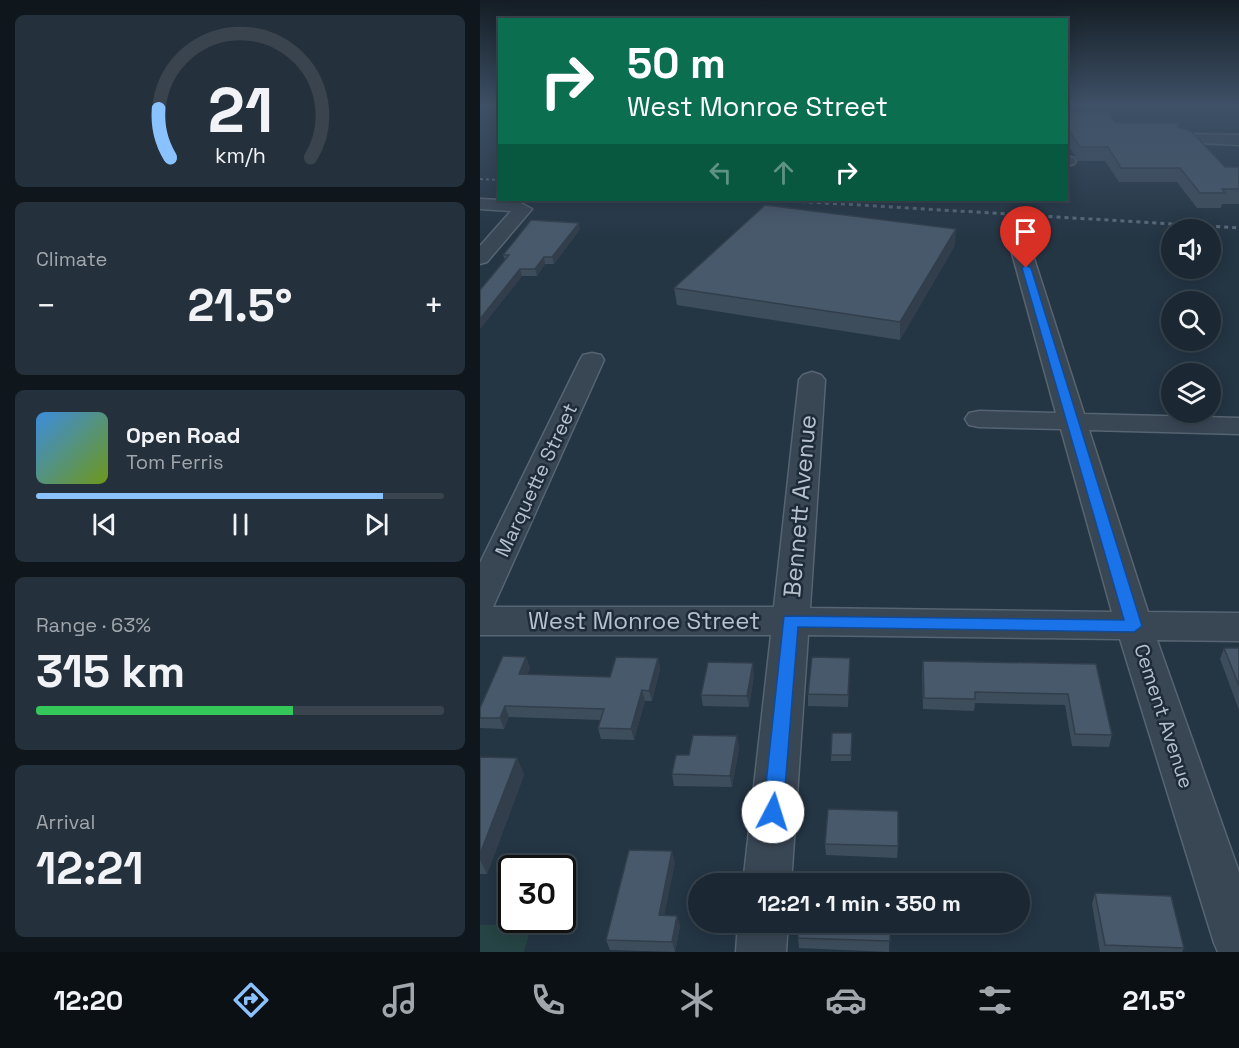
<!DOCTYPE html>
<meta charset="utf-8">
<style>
body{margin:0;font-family:"Space Grotesk",sans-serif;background:#24303b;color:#f1f3f6;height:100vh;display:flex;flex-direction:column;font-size:22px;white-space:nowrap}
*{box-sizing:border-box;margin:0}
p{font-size:20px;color:#a0a6ac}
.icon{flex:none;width:33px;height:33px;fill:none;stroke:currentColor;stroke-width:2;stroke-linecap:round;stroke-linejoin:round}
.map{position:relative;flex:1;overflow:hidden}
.sheet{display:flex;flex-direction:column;gap:15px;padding:15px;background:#0f161c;width:480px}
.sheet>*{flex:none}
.guide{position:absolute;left:18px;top:18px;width:570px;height:183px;border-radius:0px;box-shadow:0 3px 15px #0003,0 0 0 2px #39444e;background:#0b6e4f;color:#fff;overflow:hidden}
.fabs{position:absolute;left:681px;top:219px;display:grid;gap:12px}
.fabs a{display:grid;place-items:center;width:60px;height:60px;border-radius:50%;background:#1b2833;box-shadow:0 3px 15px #0003,0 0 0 2px #39444e;font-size:30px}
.speed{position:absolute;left:18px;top:855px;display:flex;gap:12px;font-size:30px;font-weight:700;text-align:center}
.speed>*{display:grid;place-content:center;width:78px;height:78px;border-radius:50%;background:#1b2833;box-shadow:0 3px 15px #0003,0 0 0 2px #39444e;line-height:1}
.speed .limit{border:3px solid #111;border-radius:9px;background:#fff;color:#111}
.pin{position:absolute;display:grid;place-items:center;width:51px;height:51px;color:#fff;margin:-62px -26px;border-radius:50% 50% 50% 0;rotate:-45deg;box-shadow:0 0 6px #0007}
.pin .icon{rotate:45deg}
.me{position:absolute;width:66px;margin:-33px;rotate:5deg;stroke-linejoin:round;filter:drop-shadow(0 0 4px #0008)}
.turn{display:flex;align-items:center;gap:21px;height:126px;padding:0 30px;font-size:27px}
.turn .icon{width:78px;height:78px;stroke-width:2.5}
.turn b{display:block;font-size:42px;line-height:51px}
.lanes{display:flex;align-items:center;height:57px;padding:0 30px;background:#0003;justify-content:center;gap:30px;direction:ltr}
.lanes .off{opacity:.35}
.big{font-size:45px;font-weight:700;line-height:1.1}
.sheet .tile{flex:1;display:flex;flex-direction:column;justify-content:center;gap:9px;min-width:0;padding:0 21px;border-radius:9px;background:#24303b}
.sheet .dial{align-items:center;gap:0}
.dial svg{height:156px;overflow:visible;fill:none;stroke:#39444e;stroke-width:7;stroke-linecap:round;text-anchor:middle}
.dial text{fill:#f1f3f6;stroke:none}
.song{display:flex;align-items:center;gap:18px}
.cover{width:72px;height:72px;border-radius:9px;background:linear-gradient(135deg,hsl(210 70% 55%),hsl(80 70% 35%))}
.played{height:6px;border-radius:3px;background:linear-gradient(90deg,#8ac1ff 85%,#39444e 85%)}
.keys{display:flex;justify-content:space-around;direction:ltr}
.heat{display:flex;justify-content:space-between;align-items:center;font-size:33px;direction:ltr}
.charge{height:9px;border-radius:4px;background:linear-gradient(90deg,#34c759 63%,#39444e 0)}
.trip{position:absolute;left:208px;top:873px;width:342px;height:60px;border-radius:30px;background:#1b2833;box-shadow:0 3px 15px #0003,0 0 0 2px #39444e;font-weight:700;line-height:60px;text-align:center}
.menu{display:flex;height:96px;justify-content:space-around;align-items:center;background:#0b1014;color:#a0a6ac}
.menu .icon{width:42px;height:42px}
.menu .selected{color:#8ac1ff}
.menu b{font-size:27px;color:#f1f3f6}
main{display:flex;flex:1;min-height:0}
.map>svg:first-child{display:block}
.green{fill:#264445}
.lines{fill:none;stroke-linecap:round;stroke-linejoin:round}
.minor-casing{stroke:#576471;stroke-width:3}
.minor{fill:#394654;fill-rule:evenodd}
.rail-far1{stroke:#5b6b7b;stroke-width:2;stroke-dasharray:3 3;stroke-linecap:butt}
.rail{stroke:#5b6b7b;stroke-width:3;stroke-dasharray:4 4;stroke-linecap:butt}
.wall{fill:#3e4d5c}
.shaded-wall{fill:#323e4b}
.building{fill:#48596b;stroke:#323e4b;stroke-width:1.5}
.route{fill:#1a73e8;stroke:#114b97;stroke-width:1.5}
.labels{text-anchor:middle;stroke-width:5;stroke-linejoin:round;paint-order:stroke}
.street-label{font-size:20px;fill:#b6c1cd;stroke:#1e2b39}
.near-street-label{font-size:24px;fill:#b6c1cd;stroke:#1e2b39}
</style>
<main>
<section class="sheet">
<div class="tile dial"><svg viewBox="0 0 100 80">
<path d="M14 69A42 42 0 1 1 86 69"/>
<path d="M14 69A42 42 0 0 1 8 44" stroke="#8ac1ff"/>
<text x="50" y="56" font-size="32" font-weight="700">21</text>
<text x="50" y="72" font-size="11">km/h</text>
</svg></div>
<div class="tile"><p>Climate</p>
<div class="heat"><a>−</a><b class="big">21.5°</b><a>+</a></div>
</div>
<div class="tile">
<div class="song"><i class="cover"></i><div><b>Open Road</b><p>Tom Ferris</p></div></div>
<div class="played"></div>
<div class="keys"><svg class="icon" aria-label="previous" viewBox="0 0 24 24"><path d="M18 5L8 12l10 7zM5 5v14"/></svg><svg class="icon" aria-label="pause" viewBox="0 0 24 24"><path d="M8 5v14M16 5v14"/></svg><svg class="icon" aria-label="next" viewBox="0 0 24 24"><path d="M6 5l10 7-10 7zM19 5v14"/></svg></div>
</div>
<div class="tile"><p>Range · 63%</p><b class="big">315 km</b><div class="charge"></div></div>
<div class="tile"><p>Arrival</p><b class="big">12:21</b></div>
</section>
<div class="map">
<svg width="759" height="952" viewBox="0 0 759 952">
<rect width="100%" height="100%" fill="#243544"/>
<polygon class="green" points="0,925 52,925 44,952 0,952"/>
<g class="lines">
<g class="minor-casing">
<g id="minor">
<polygon points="705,134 759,135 759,145 700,142 697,139 700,136"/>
<polygon points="586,156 594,158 596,161 594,164 586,166"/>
<polygon points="0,199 37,201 52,209 7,262 0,264 0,246 31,211 0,209"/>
<polygon points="540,240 547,242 550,246 604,414 759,418 759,434 609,430 668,612 759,613 759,641 677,640 759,872 759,952 738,952 734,943 640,639 328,635 311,884 263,884 291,635 0,635 0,563 100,360 103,355 112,353 121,355 124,360 13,607 294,607 319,380 323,375 332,372 341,375 345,380 330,608 632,612 581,429 499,427 489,425 485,419 489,413 499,411 576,413 530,246 533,242"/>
<polygon points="258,922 308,922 306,952 256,952"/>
</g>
</g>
<use href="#minor" class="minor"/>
<g class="rail-far1">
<polyline points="0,179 20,180"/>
<polyline points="297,200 310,201"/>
</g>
<polyline class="rail" points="297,200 759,228"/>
</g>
<g class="wall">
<polygon points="586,112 636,123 699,127 745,167 759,167 759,204 742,204 741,208 717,208 697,182 639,182 625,161 598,161 586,142"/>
<polygon points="100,229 74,264 65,264 57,276 42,276 0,329 0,290 25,260 23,255"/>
<polygon points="475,245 420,340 197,305 194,288"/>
<polygon points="744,648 759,648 759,710 740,659"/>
<polygon points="46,657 50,668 47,675 130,677 178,658 180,669 172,701 165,701 154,740 121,739 118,728 121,720 29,717 24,729 0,728 0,708"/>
<polygon points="443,661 616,664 632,735 629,747 592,746 585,705 495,703 494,711 443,709 442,673"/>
<polygon points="370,669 368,707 328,706 328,694"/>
<polygon points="274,675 269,707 223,706 221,695"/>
<polygon points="372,733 371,761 351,761 351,755"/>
<polygon points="257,736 259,748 252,787 194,786 192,774 209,755"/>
<polygon points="0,757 37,758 44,775 7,874 0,874"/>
<polygon points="345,844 418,846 417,858 346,855"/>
<polygon points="195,862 184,915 197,916 200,926 195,952 130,950 126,940"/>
<polygon points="615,893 704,948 702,952 620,952 612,904"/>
<polygon points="410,922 409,952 319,948 318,938"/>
</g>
<g class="shaded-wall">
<polygon points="99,223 100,229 74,264 72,257"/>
<polygon points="476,229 475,245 420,340 420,322"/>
<polygon points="64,257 65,264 57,276 55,269"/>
<polygon points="40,269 42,276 0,329 0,319"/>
<polygon points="46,657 50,668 43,685 39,674"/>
<polygon points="178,658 180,669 172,701 169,691"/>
<polygon points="370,658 370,669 368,707 368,695"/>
<polygon points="273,663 274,675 269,707 267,696"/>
<polygon points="162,690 165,701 154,740 151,729"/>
<polygon points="25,706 29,717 24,729 20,718"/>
<polygon points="257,736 259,748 252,787 250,776"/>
<polygon points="37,758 44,775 7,874 0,860 0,854"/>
<polygon points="192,851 195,862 182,926 179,915"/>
<polygon points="197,916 200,926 195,952 192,942"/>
</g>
<g class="building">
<polygon points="586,112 627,112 636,123 700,123 698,127 711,131 745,167 759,167 759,189 742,189 745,193 720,193 700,168 641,168 628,147 600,147 586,126"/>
<polygon points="285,205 476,229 420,322 194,288"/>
<polygon points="51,220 99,223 72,257 64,257 55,269 40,269 0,319 0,290 29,255 23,255"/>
<polygon points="744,648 759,648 759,686"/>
<polygon points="23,656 46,657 39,674 130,677 136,657 178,658 169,691 162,690 151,729 118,728 124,709 25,706 20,718 0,718 0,708"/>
<polygon points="332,657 370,658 368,695 328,694"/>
<polygon points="443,661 616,664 632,735 595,734 588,694 495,692 495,699 444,698"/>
<polygon points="228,662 273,663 267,696 221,695"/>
<polygon points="352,733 372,733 371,755 351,755"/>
<polygon points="213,735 257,736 250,776 192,774 196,755 209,755"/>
<polygon points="0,757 37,758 0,854"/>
<polygon points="348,809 418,811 418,846 345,844"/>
<polygon points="149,850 192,851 179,915 197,916 192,942 126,940"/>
<polygon points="615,893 691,896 704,948 625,945"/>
<polygon points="319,922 410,922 410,941 318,938"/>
</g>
<linearGradient id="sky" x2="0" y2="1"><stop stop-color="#141d25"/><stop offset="0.44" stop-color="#3f5167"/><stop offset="1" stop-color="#3f5167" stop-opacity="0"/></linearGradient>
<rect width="759" height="239" fill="url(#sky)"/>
<polygon class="route" points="546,265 551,268 662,626 654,632 318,627 303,812 300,819 293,821 286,819 283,812 304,616 644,620 542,268"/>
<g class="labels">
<g class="street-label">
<text transform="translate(56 480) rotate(-65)" y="7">Marquette Street</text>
<text transform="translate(684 716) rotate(72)" y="7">Cement Avenue</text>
</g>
<g class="near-street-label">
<text transform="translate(320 506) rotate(-85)" y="8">Bennett Avenue</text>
<text x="164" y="629">West Monroe Street</text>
</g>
</g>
</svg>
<div class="fabs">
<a><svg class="icon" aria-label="sound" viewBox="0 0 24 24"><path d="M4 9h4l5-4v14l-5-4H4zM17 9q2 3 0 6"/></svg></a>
<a><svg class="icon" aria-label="search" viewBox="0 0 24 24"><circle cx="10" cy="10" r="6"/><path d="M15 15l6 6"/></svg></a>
<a><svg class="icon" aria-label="layers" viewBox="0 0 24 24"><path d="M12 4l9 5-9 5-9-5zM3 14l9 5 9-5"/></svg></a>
</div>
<div class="speed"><div class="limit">30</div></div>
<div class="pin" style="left:546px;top:268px;background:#d93025"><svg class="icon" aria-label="arrive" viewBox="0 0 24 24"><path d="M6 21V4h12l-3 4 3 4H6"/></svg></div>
<svg class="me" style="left:293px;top:812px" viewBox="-20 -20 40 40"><circle r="19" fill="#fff"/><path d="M0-13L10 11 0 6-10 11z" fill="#1a73e8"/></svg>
<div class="trip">12:21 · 1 min · 350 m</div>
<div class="guide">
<div class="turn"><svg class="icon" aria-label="right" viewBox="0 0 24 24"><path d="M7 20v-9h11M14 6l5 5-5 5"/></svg><div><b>50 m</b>West Monroe Street</div></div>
<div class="lanes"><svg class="icon off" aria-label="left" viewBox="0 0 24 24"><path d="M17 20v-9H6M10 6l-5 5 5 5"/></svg><svg class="icon off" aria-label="ahead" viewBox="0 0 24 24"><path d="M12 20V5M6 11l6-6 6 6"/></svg><svg class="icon" aria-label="right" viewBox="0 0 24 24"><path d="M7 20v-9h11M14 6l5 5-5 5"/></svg></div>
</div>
</div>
</main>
<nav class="menu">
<b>12:20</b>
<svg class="icon selected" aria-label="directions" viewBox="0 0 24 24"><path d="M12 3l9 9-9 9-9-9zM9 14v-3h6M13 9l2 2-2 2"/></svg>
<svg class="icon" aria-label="music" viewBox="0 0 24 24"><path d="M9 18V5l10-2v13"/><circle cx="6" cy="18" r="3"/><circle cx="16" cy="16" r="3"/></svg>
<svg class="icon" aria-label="phone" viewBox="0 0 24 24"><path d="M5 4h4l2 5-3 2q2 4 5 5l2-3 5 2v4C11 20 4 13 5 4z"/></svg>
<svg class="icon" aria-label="climate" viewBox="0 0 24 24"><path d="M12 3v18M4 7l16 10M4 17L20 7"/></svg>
<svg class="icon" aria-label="car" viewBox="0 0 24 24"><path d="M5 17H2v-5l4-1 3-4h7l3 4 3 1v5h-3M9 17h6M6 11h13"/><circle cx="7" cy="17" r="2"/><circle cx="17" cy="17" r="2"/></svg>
<svg class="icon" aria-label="filters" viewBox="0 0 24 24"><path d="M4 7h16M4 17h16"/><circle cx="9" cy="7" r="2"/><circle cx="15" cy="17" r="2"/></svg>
<b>21.5°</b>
</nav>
